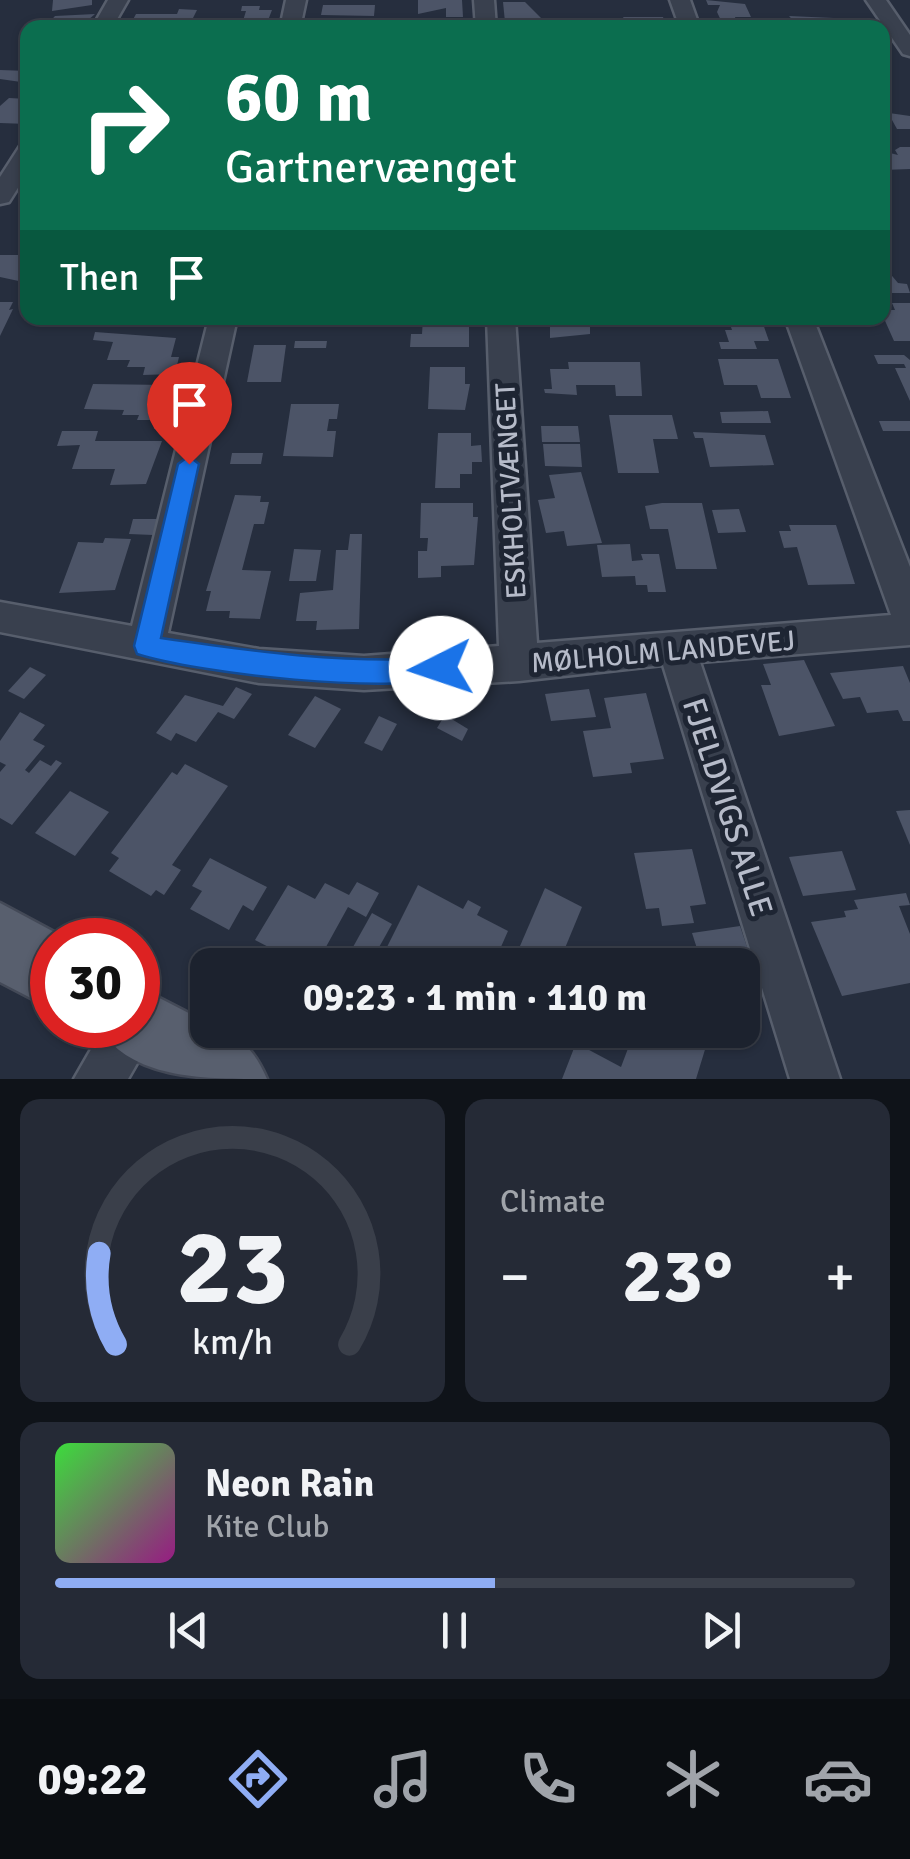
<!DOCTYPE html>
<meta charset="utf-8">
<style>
body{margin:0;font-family:Signika,sans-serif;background:#252a36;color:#f1f3f6;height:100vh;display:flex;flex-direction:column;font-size:38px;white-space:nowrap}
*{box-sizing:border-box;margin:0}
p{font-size:32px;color:#a0a4aa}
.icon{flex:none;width:55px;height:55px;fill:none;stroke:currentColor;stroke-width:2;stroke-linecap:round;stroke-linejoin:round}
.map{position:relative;height:1079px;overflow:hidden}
.sheet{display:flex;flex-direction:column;gap:20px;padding:20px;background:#0f1319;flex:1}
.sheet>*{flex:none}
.banner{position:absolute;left:20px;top:20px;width:870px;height:305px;border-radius:20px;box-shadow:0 2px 8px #0004,0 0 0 2px #3a3f4a;background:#0b6e4f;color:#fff;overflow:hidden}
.speed{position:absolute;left:30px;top:918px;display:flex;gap:20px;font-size:50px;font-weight:700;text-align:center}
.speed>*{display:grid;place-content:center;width:130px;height:130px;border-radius:50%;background:#1c222e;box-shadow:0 2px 8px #0004,0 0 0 2px #3a3f4a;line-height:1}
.speed .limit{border:15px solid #d22;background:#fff;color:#111}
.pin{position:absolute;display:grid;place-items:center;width:85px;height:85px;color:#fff;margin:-102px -42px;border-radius:50% 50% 50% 0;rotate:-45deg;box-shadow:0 0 10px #0007}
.pin .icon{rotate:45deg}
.me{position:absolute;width:110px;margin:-55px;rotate:266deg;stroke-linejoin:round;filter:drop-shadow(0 0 8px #0008)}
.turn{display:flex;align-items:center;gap:35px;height:210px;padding:0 40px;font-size:45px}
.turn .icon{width:130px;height:130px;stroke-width:2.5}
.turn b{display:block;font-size:70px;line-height:85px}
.then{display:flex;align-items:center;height:95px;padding:0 40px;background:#0003;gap:20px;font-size:38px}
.big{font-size:75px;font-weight:700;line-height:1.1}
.sheet .tile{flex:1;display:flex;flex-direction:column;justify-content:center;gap:15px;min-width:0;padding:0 35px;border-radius:20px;background:#252a36}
.sheet .dial{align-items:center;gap:0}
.dial svg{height:260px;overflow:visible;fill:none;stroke:#3a3f4a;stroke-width:7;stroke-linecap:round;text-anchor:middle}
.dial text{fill:#f1f3f6;stroke:none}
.song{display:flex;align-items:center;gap:30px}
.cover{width:120px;height:120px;border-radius:15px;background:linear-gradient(135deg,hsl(120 70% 55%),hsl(310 70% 35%))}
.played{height:10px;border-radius:5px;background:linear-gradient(90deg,#8fadf4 55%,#3a3f4a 55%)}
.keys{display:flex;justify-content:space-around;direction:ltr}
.heat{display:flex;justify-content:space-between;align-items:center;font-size:55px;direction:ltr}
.sheet .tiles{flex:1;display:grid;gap:20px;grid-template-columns:1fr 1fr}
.tile:last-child{grid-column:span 2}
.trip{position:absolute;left:190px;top:948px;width:570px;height:100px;border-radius:20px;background:#1c222e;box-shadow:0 2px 8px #0004,0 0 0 2px #3a3f4a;font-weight:700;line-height:100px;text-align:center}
.tabs{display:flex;height:160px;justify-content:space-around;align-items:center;background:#0b0e12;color:#a0a4aa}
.tabs .icon{width:70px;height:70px}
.tabs .active{color:#8fadf4}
.tabs b{font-size:45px;color:#f1f3f6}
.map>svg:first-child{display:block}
.building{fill:#4c5467}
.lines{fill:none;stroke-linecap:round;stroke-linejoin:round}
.minor-casing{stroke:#575e6c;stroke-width:5}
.primary-casing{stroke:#434957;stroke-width:5}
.minor{fill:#39404e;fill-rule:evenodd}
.primary{fill:#585f6e;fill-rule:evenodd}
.route{fill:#1a73e8;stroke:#114b97;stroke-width:2.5}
.labels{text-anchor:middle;stroke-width:10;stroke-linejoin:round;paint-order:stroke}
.street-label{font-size:28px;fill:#b6bbc9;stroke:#1e2533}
.near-street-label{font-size:32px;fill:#b6bbc9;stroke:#1e2533}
</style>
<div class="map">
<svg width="910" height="1079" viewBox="0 0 910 1079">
<rect width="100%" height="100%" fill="#262e3e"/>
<g class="building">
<polygon points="53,0 92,0 92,5 52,11"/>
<polygon points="418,0 462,0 463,17 446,17 446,8 418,14"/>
<polygon points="706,0 745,4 751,17 735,17 738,27 724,27 717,12 720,5 708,5"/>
<polygon points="503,2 525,2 544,21 505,22"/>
<polygon points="323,5 375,5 374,16 321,15"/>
<polygon points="242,6 260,6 259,10 272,10 267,23 242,24 246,11 241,11"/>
<polygon points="179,9 197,10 193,18 177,18 173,25 130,25 136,14 177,14"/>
<polygon points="95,14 80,27 44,28 55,16"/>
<polygon points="789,16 834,18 840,28 800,28"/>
<polygon points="623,17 663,17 667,28 629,28"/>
<polygon points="318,21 354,21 353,27 317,28"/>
<polygon points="0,70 28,71 28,83 0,79"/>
<polygon points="9,98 28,99 24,114 28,124 0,123 0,106"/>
<polygon points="882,112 910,116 910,129 897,129 892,120 882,120"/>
<polygon points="900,147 910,147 910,169 883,170 882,151 898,155 895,150"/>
<polygon points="28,249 28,283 0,277 0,255 24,255"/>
<polygon points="882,264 898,283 907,284 910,293 882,293"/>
<polygon points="0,302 13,302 9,310 13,309 0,336"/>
<polygon points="892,303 910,303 910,341 894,341 882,314 882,310 895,310"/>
<polygon points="124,318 185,318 183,324 133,325 123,323"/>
<polygon points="423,318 469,318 469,347 410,347 411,334 422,334"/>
<polygon points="550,318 590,318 590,334 550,338"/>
<polygon points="728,318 761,318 769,341 754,341 757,349 721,349 719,342 729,342 725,330 732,330"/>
<polygon points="95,332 176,338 171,357 179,357 175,374 143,375 145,367 127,367 130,360 107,360 113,342 93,340"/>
<polygon points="295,341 327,341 326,348 294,348"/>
<polygon points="254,345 286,345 281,382 247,382"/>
<polygon points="874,355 904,355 910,360 910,401 895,368 906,368 904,364 878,364"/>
<polygon points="718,359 778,359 791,398 761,398 757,385 724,385"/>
<polygon points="568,362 640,362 642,396 616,396 615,385 576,385 577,395 545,393 544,389 552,389 550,369 569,369"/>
<polygon points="430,367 465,367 465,384 470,384 465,410 428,409"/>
<polygon points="93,384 167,385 159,414 163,414 162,420 181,420 178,430 154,429 157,420 137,420 139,415 122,415 124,410 84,409"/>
<polygon points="291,404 339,404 337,419 329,419 327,431 336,431 333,457 283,456"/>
<polygon points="768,411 771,423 722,423 720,412"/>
<polygon points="609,415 672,415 678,439 653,439 659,473 618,473"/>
<polygon points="879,421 910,421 910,431 883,431"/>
<polygon points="541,426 578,426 580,442 542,442"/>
<polygon points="62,431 98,431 95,441 162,441 146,484 110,485 115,469 72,469 80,445 57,446"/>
<polygon points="693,432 765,435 774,465 710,467 703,438 695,438"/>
<polygon points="438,433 471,433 471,446 481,445 482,462 472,462 472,474 460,474 460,488 435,488"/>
<polygon points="543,444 580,444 582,467 545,466"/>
<polygon points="232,453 263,453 261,464 230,464"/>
<polygon points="581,472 602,543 567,546 564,531 546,533 538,500 555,498 549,475"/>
<polygon points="235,495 261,496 260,502 269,502 264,524 254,524 242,570 271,571 260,619 229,618 230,611 206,611 211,591 206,591"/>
<polygon points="421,503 473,503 473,517 478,517 474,565 441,566 441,577 418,578 418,551 427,551 428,538 420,538"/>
<polygon points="662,503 702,503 717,569 676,569 668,529 650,529 645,506"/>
<polygon points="739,509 746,532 718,533 712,510"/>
<polygon points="133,519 157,519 153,535 129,534"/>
<polygon points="789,525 836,525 855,584 808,585 797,547 784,548 779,531 791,531"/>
<polygon points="350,534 362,534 359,629 316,630 317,621 296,621 300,593 333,590 336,550 348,550"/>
<polygon points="105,538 131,539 115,590 59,593 78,542 103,543"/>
<polygon points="630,544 632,561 643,560 641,554 659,554 666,592 648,592 647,585 636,585 635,576 602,577 597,545"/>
<polygon points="294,549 321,550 316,581 289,581"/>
<polygon points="804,660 835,726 779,736 761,685 771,685 763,664"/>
<polygon points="903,666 910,683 910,721 903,721 898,710 867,713 860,697 843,699 830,673"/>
<polygon points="30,667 46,675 24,699 8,691"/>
<polygon points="236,687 252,694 234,719 218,712 196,742 176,733 171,741 156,733 185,695 223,706"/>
<polygon points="589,689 596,717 551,721 545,694"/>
<polygon points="646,693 664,759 630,763 632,773 593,777 583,731 611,728 604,698"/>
<polygon points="315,696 341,709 315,748 288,735"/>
<polygon points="20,712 45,725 33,740 45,746 25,770 29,773 40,760 51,766 56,760 62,763 12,825 0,818 0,772 6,765 0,762 0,741"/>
<polygon points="445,715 468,729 462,741 437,728"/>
<polygon points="379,716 397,724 382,751 364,743"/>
<polygon points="185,764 228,786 172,865 181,870 164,895 156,890 151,896 109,871 119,858 111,853 172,772 177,775"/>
<polygon points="70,791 109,812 75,856 35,833"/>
<polygon points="910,810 910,845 896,811"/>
<polygon points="692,849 706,904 690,906 694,923 662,926 659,908 646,909 634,853"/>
<polygon points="842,851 856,890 803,896 789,857"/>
<polygon points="210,858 267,887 253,911 243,905 229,930 190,909 202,891 192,886"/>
<polygon points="357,882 379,893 366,917 348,907 316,965 303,965 255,940 288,885 315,899 325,883 349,895"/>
<polygon points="418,885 463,909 468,900 481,907 477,915 508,931 493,965 434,965 424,960 421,965 406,965 384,953"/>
<polygon points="545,888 582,907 558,965 520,946"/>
<polygon points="906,893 910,905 899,906 910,934 910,983 842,996 811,922 846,917 844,911 858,909 854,900"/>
<polygon points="372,913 392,924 373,958 353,947"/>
<polygon points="740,926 753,965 701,961 692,933"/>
<polygon points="635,1030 711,1030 696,1079 562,1079 576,1043 621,1067"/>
</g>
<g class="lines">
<g class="minor-casing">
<g id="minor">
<polygon points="108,0 128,0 112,28 92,28"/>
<polygon points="286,0 306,0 300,28 280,28"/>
<polygon points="474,0 494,0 496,28 476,28"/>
<polygon points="670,0 690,0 700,28 680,28"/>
<polygon points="866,0 886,0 910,35 910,56 903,54"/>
<polygon points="28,144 28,172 9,202 0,204 0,177 20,146"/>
<polygon points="209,318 237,318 168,633 259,649 364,656 499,646 487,318 515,318 537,643 891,615 785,318 813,318 910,567 910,645 700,662 840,1079 790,1079 663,665 519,681 364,690 259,683 0,632 0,602 132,626"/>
<polygon points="138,1002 151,1008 159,1025 128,1079 74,1079 105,1025 138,1025"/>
</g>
</g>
<g class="primary-casing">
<g id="primary">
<polygon points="0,903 69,940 52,940 52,1009 0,982"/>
<path d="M138,987L208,1023V1030C239,1030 256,1053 267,1079C202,1079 128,1079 98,1025H138Z"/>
</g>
</g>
<use href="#minor" class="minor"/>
<use href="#primary" class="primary"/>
</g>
<path class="route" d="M189,456L199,464L161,638C257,652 343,664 441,658L450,661L454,668L450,676C396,696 194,673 137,654L134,646L178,464Z"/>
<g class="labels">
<g class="street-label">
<text transform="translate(510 491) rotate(-93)" y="10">ESKHOLTVÆNGET</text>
<text transform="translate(663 651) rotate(-5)" y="10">MØLHOLM LANDEVEJ</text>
</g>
<g class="near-street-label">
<text transform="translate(728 807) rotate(72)" y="11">FJELDVIGS ALLE</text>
</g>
</g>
</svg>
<div class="speed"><div class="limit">30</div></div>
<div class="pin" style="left:189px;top:464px;background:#d93025"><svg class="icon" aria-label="arrive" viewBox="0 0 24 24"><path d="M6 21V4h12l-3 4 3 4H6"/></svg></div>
<svg class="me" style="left:441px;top:668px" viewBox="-20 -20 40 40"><circle r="19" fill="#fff"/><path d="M0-13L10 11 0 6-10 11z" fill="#1a73e8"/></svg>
<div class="trip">09:23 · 1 min · 110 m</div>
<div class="banner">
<div class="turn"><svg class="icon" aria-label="right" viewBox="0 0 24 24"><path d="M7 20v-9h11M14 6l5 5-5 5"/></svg><div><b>60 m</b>Gartnervænget</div></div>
<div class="then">Then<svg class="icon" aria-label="arrive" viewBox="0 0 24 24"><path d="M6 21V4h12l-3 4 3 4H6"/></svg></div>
</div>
</div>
<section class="sheet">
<div class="tiles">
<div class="tile dial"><svg viewBox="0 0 100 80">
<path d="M14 69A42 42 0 1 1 86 69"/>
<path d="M14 69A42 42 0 0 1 9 41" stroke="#8fadf4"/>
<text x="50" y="56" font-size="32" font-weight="700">23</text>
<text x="50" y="72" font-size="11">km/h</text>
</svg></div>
<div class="tile"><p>Climate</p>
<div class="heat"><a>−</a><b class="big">23°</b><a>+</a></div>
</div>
<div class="tile">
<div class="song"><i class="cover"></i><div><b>Neon Rain</b><p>Kite Club</p></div></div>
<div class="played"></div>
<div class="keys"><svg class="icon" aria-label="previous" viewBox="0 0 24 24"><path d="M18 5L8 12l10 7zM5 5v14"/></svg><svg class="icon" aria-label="pause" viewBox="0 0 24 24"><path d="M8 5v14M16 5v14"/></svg><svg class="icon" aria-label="next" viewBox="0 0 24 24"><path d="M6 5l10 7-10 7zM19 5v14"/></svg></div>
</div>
</div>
</section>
<nav class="tabs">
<b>09:22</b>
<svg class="icon active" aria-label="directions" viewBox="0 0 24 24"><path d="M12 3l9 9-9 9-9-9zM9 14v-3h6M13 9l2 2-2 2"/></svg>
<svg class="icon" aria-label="music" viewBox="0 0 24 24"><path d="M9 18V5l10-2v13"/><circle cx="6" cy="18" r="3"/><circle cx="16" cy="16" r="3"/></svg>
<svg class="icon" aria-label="phone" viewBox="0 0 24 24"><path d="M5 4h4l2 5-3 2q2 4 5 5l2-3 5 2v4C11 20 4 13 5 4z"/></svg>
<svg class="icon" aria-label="climate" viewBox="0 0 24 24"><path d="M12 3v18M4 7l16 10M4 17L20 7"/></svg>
<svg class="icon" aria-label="car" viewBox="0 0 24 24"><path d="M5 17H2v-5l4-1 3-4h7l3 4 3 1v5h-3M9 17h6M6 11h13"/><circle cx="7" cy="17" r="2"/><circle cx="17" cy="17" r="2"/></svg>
</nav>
